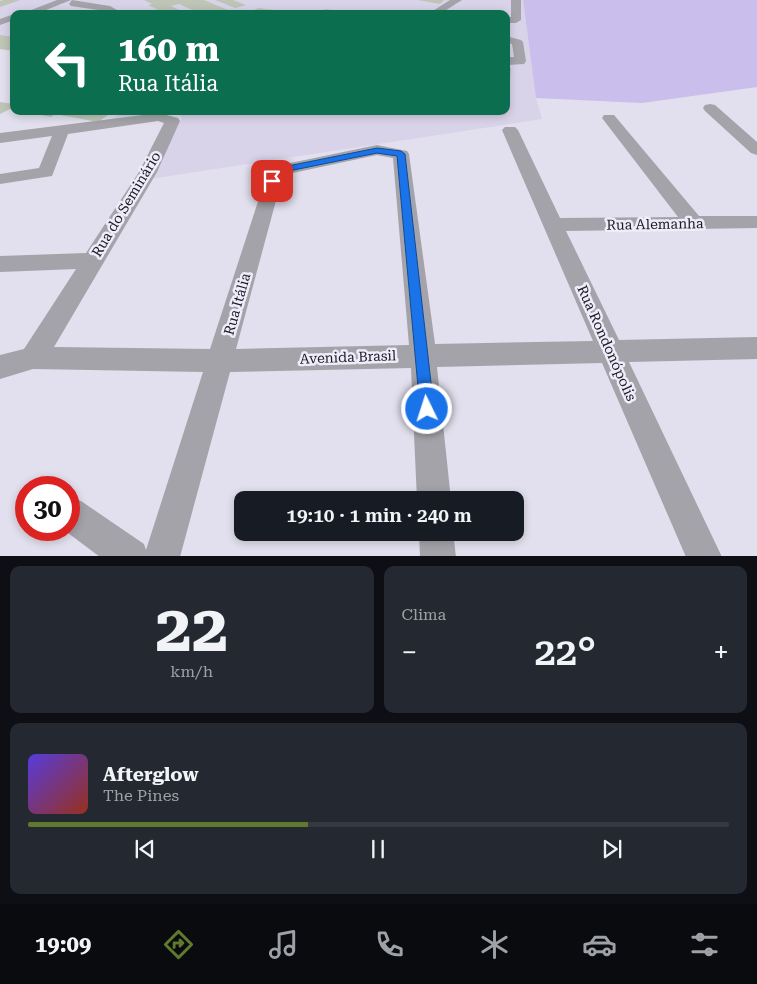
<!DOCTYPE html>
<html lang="pt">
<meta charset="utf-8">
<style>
body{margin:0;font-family:"Roboto Serif",serif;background:#242831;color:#f1f3f6;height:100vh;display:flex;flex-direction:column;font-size:19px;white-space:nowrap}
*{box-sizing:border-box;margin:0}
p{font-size:16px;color:#9ea1a6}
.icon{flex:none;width:28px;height:28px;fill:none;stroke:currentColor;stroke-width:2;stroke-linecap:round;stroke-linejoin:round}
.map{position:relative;height:556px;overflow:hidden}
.drawer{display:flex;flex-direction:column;gap:10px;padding:10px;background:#0d0f14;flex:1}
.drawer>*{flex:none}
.guide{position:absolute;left:10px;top:10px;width:500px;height:105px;border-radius:10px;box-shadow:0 2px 8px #0003;background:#0b6e4f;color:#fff;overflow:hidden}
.speed{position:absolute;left:15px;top:476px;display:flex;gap:10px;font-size:25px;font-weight:700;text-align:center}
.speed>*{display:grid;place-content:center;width:65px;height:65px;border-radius:50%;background:#171b24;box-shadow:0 2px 8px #0003;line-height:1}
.speed .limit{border:8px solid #d22;background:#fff;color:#111}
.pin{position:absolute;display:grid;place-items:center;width:42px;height:42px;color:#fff;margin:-21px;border-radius:10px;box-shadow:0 2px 8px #0006}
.me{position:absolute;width:55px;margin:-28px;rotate:356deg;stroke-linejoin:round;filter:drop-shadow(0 0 4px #0008)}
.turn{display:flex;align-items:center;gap:18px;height:105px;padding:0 25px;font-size:22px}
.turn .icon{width:65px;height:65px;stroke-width:2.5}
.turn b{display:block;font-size:35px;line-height:42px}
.big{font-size:38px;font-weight:600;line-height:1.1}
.drawer .card{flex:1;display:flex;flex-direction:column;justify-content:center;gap:8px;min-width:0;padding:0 18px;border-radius:10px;background:#242831}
.drawer .dial{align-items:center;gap:0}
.dial b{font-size:65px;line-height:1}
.song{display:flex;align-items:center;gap:15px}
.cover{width:60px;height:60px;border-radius:8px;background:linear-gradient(135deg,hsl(250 70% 55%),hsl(10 70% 35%))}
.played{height:5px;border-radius:2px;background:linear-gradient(90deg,#60792c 40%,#363941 40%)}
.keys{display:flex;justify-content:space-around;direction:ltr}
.heat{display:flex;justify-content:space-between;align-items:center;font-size:28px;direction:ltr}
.drawer .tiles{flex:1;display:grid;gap:10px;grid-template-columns:1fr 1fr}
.card:last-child{grid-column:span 2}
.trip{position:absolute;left:234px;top:491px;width:290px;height:50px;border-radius:10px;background:#171b24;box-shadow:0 2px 8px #0003;font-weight:600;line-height:50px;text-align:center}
.menu{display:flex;height:80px;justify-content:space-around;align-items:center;background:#090b0e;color:#9ea1a6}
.menu .icon{width:35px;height:35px}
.menu .active{color:#60792c}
.menu b{font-size:22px;color:#f1f3f6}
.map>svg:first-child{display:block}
.built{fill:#d9d3e9}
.green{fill:#c9beec}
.building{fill:#bec4b6}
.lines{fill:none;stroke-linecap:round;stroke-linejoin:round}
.minor{fill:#a4a3a9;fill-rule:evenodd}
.route{fill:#1a73e8;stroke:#114b97}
.labels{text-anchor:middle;stroke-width:5;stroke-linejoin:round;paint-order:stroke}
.street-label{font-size:14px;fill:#1b1a1f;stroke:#efecfb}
</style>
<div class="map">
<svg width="757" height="557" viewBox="0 0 757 557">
<rect width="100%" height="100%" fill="#e2dfee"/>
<polygon class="built" points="0,0 523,0 536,98 542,119 150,179 182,118 178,112 111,120 124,111 506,111 506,14 14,14 14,51 0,49"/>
<polygon class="green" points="523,0 757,0 757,87 642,103 536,98"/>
<g class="building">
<polygon points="4,0 20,0 0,7 0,1"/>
<polygon points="144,0 204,0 228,10 213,14 201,14 179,4 171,6 188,14 167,14 148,5 152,4"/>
<polygon points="215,0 233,0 246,5 235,8"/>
<polygon points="418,0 444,0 440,4"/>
<polygon points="258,8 298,13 298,14 247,14"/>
<polygon points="325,9 357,13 357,14 321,11"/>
<polygon points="0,35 14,37 14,51 0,49"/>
<polygon points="506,68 511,68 509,95 506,94"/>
<polygon points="0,102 14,104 14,107 0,114"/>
<polygon points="40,111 83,111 95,113 99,111 111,113 98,122 55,114 51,117 36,114"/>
</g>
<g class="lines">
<g class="minor">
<polygon points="57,0 71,0 36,14 21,14"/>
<polygon points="72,0 110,6 124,14 111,14 105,11 71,6 69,4"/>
<polygon points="450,0 462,0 440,14 428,14"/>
<polygon points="511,0 521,0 521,20 516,23 506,23 506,17 511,17"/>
<polygon points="14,14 14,20 0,25 0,19"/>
<polygon points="506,36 521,40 523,42 526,61 524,64 506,65 506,57 514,57 512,44 506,42"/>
<polygon points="710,104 715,105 757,142 757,155 751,153 705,111 703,108 705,105"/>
<path d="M159,113L178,118L180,121L157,172L54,347L210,349L266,177L276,166L377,145L407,151L409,154L435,344L593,341L502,130L505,127H515L518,130L560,218L678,217L602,118L604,115H614L699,216H757V228L566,231L619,340L757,337V359L629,362L722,557H686L602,363L437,367L451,500H417L411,368L230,372L180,557H100L64,530H69V496L81,501L144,544L146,550L203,372L33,369L0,379V355L24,349L76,269L0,272V256L86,253L139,172L164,123L158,121L68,134L52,176L0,184V174L39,168L52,136L0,143V133ZM377,155L393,158L409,345L236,349L281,182L288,174Z"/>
<polygon points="419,532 453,532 456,557 420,557"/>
</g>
</g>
<polygon class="route" points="377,148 401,151 405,154 434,409 432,414 427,416 422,414 420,409 397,156 377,153 284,172 275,183 272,184 268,181 278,168"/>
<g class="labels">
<g class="street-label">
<text transform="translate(126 204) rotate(-59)" y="5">Rua do Seminário</text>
<text transform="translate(655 224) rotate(-1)" y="5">Rua Alemanha</text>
<text transform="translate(237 304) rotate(-74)" y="5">Rua Itália</text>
<text transform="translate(607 343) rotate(66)" y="5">Rua Rondonópolis</text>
<text transform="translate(348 357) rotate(-2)" y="5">Avenida Brasil</text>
</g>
</g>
</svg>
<div class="speed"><div class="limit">30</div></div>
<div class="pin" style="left:272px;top:181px;background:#d93025"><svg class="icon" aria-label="arrive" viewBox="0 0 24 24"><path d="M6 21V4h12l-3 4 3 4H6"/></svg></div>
<svg class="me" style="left:427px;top:409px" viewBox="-20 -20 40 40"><circle r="17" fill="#1a73e8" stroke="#fff" stroke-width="3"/><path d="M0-11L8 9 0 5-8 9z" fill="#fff"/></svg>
<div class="trip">19:10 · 1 min · 240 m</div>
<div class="guide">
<div class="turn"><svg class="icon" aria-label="left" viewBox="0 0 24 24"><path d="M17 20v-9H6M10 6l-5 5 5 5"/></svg><div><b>160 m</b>Rua Itália</div></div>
</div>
</div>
<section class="drawer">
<div class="tiles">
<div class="card dial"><b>22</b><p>km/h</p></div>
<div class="card"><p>Clima</p>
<div class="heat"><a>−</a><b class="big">22°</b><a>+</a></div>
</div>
<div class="card">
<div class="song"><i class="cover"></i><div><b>Afterglow</b><p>The Pines</p></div></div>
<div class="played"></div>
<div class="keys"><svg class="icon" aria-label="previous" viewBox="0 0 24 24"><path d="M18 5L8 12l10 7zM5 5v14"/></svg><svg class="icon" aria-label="pause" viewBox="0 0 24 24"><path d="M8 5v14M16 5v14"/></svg><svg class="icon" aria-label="next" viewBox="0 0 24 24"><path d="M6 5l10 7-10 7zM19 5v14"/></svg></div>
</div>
</div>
</section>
<nav class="menu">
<b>19:09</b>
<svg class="icon active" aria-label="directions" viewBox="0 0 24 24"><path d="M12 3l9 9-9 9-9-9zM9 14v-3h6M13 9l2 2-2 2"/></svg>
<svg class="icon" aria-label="music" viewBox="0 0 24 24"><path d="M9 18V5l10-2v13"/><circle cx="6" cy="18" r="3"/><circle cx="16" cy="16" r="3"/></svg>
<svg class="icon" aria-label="phone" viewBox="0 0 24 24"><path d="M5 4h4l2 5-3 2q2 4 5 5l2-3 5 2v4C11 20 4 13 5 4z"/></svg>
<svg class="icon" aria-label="climate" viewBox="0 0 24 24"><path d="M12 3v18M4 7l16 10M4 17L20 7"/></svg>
<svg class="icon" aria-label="car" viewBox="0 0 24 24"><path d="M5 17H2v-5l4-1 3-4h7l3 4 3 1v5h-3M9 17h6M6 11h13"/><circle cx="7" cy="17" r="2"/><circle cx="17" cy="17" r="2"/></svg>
<svg class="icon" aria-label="filters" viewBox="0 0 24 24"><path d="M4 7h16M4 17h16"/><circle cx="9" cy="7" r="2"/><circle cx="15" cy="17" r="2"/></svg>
</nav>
